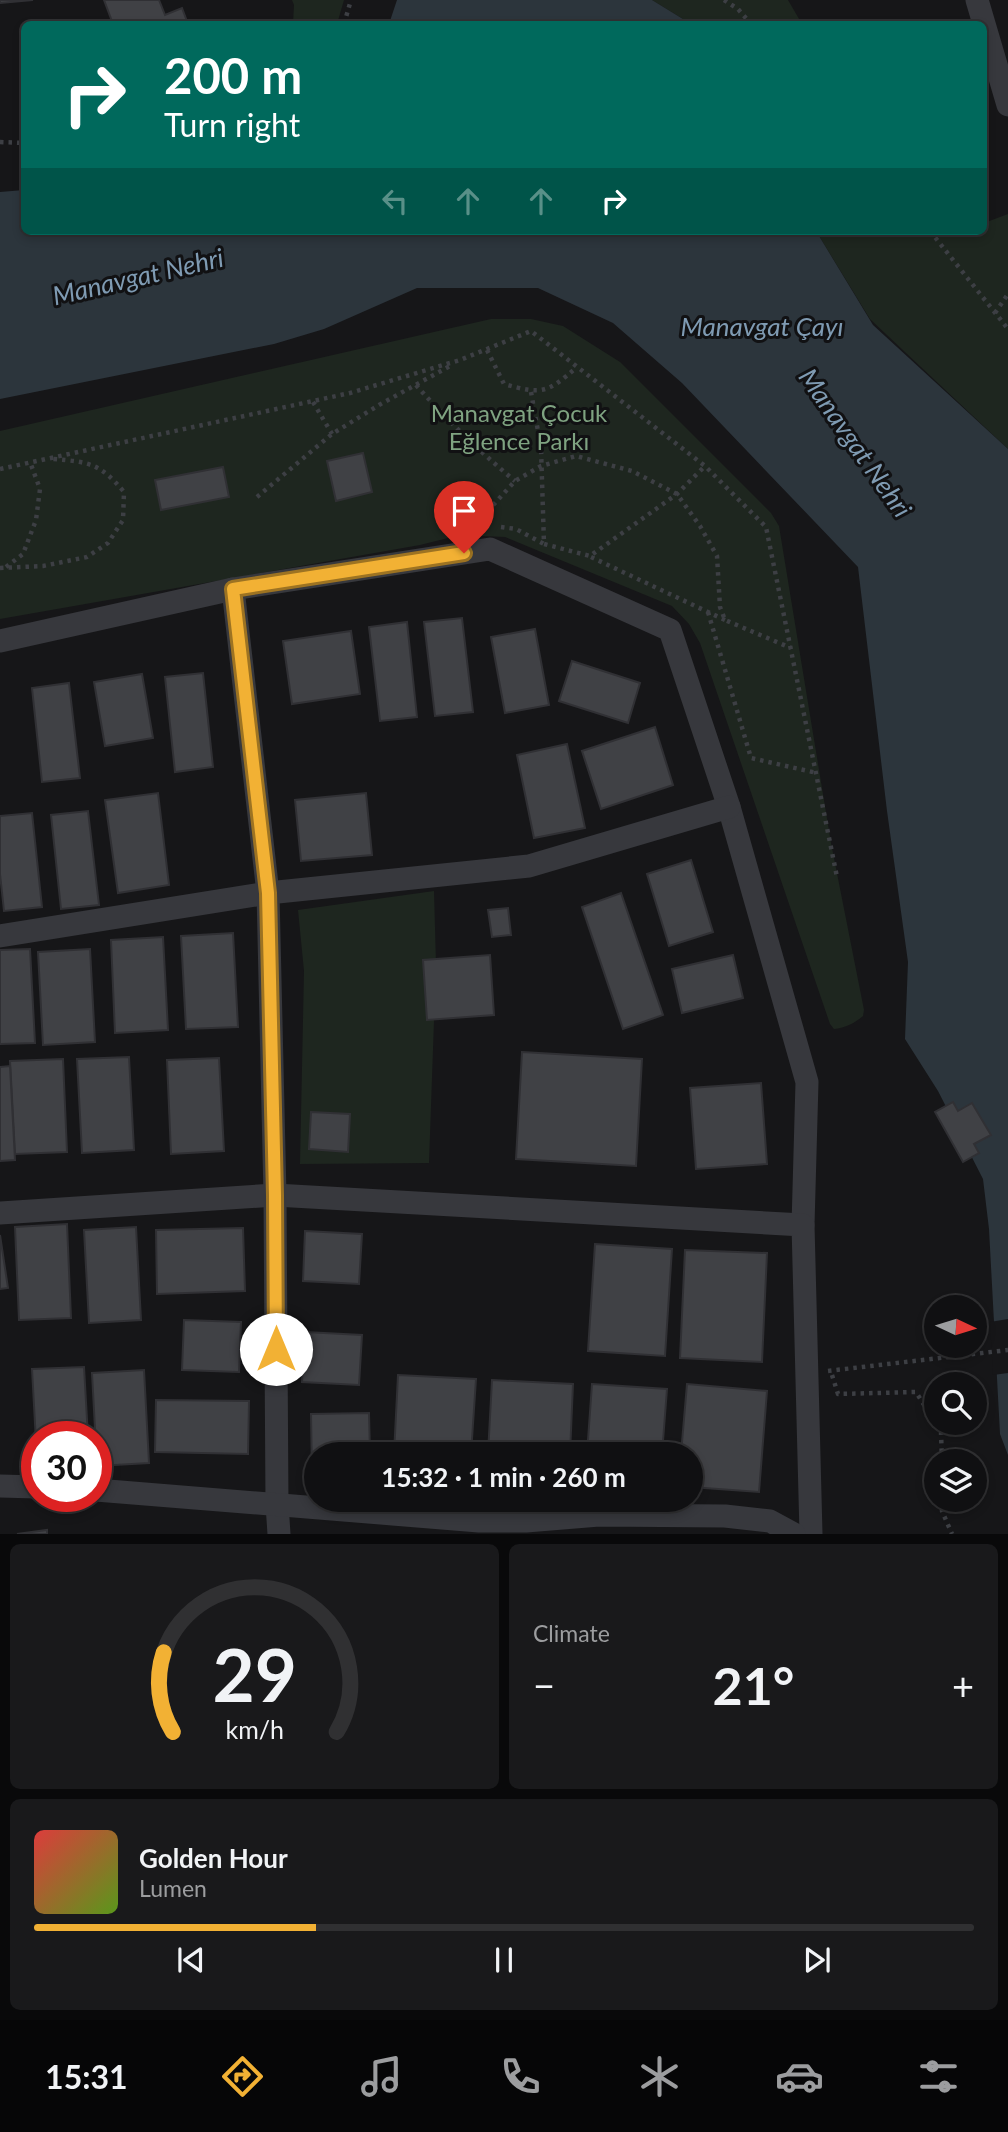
<!DOCTYPE html>
<meta charset="utf-8">
<style>
body{margin:0;font-family:Lato,sans-serif;background:#19191b;color:#f1f3f6;height:100vh;display:flex;flex-direction:column;font-size:26px;white-space:nowrap}
*{box-sizing:border-box;margin:0}
p{font-size:23px;color:#9c9d9f}
.icon{flex:none;width:38px;height:38px;fill:none;stroke:currentColor;stroke-width:2;stroke-linecap:round;stroke-linejoin:round}
.map{position:relative;height:1534px;overflow:hidden}
.sheet{display:flex;flex-direction:column;gap:10px;padding:10px;background:#09090a;flex:1}
.sheet>*{flex:none}
.guide{position:absolute;left:21px;top:21px;width:966px;height:214px;border-radius:10px;box-shadow:0 4px 10px #0003,0 0 0 2px #303032;background:#00695c;color:#fff;overflow:hidden}
.needle{width:46px;rotate:94deg}
.buttons{position:absolute;left:924px;top:1295px;display:grid;gap:14px}
.buttons a{display:grid;place-items:center;width:63px;height:63px;border-radius:50%;background:#101012;box-shadow:0 4px 10px #0003,0 0 0 2px #303032;font-size:35px}
.speed{position:absolute;left:21px;top:1421px;display:flex;gap:14px;font-size:35px;font-weight:700;text-align:center}
.speed>*{display:grid;place-content:center;width:91px;height:91px;border-radius:50%;background:#101012;box-shadow:0 4px 10px #0003,0 0 0 2px #303032;line-height:1}
.speed .limit{border:10px solid #d22;background:#fff;color:#111}
.pin{position:absolute;display:grid;place-items:center;width:60px;height:60px;color:#fff;margin:-72px -30px;border-radius:50% 50% 50% 0;rotate:-45deg;box-shadow:0 0 7px #0007}
.pin .icon{rotate:45deg}
.me{position:absolute;width:77px;margin:-38px;rotate:0deg;stroke-linejoin:round;filter:drop-shadow(0 0 5px #0008)}
.turn{display:flex;align-items:center;gap:24px;height:147px;padding:0 28px;font-size:32px}
.turn .icon{width:91px;height:91px;stroke-width:2.5}
.turn b{display:block;font-size:49px;line-height:60px}
.lanes{display:flex;align-items:center;height:66px;padding:0 28px;background:#0003;justify-content:center;gap:35px;direction:ltr}
.lanes .off{opacity:.35}
.big{font-size:52px;font-weight:700;line-height:1.1}
.sheet .widget{flex:1;display:flex;flex-direction:column;justify-content:center;gap:10px;min-width:0;padding:0 24px;border-radius:10px;background:#19191b}
.sheet .dial{align-items:center;gap:0}
.dial svg{height:182px;overflow:visible;fill:none;stroke:#303032;stroke-width:7;stroke-linecap:round;text-anchor:middle}
.dial text{fill:#f1f3f6;stroke:none}
.song{display:flex;align-items:center;gap:21px}
.cover{width:84px;height:84px;border-radius:10px;background:linear-gradient(135deg,hsl(0 70% 55%),hsl(90 70% 35%))}
.played{height:7px;border-radius:4px;background:linear-gradient(90deg,#f2b134 30%,#303032 30%)}
.keys{display:flex;justify-content:space-around;direction:ltr}
.heat{display:flex;justify-content:space-between;align-items:center;font-size:38px;direction:ltr}
.sheet .tiles{flex:1;display:grid;gap:10px;grid-template-columns:1fr 1fr}
.widget:last-child{grid-column:span 2}
.trip{position:absolute;left:304px;top:1442px;width:399px;height:70px;border-radius:35px;background:#101012;box-shadow:0 4px 10px #0003,0 0 0 2px #303032;font-weight:700;line-height:70px;text-align:center}
.menu{display:flex;height:112px;justify-content:space-around;align-items:center;background:#060607;color:#9c9d9f}
.menu .icon{width:49px;height:49px}
.menu .on{color:#f2b134}
.menu b{font-size:32px;color:#f1f3f6}
.map>svg:first-child{display:block}
.green{fill:#1e261f}
.water{fill:#2c353c}
.pier{fill:#161618}
.building{fill:#404145;stroke:#303034;stroke-width:2}
.lines{fill:none;stroke-linecap:round;stroke-linejoin:round}
.path{stroke:#3d3f44;stroke-width:4.5;stroke-dasharray:3.5 5;stroke-linecap:butt}
.minor{stroke:#37383d;stroke-width:23}
.route-casing{stroke:#9d7322;stroke-width:18}
.route{stroke:#f2b134;stroke-width:12}
.labels{text-anchor:middle;stroke-width:6;stroke-linejoin:round;paint-order:stroke}
.park-label{font-size:24px;fill:#7fa381;stroke:#111113}
.water-label{font-size:26px;font-style:italic;fill:#7f9bb3;stroke:#111113}
</style>
<div class="map">
<svg width="1008" height="1534" viewBox="0 0 1008 1534">
<rect width="100%" height="100%" fill="#161618"/>
<g class="green">
<polygon points="292,0 344,0 337,24 293,24 294,5"/>
<polygon points="652,0 788,0 802,24 691,24"/>
<polygon points="1008,214 1008,449 870,319 816,231 957,231 959,233 964,231 984,231 984,223"/>
<path d="M491,319H531L563,326L620,362L771,513L779,526L831,843L864,1010L863,1016C855,1023 845,1028 834,1029L830,1024L700,643L689,624L672,606L505,537L460,535L420,545L0,619V431Z"/>
<polygon points="434,891 436,964 429,1163 300,1164 304,971 298,910"/>
</g>
<g class="water">
<polygon points="397,0 652,0 691,24 389,24"/>
<polygon points="24,190 24,231 816,231 873,325 1008,449 1008,1455 1000,1434 989,1229 983,1179 938,1091 905,1039 908,962 887,811 858,567 682,383 613,323 538,288 417,288 324,329 274,344 0,399 0,192"/>
</g>
<polygon class="pier" points="1008,1319 1008,1373 993,1375 990,1322"/>
<g class="building">
<polygon points="0,0 33,0 0,3"/>
<polygon points="104,0 159,0 165,15 182,8 188,24 113,24"/>
<polygon points="363,453 372,492 336,501 327,461"/>
<polygon points="223,467 229,497 161,510 155,480"/>
<polygon points="462,618 473,712 435,716 424,622"/>
<polygon points="407,622 417,717 380,721 369,627"/>
<polygon points="535,629 549,705 505,713 491,637"/>
<polygon points="351,631 360,694 292,704 283,641"/>
<polygon points="572,661 640,683 628,723 559,701"/>
<polygon points="203,673 213,767 175,772 165,677"/>
<polygon points="142,674 153,738 105,746 94,682"/>
<polygon points="69,683 80,778 42,782 32,688"/>
<polygon points="655,727 673,785 601,809 582,751"/>
<polygon points="567,744 585,828 534,838 517,755"/>
<polygon points="158,793 169,885 118,893 105,800"/>
<polygon points="366,793 372,855 301,861 295,800"/>
<polygon points="88,811 99,905 61,909 51,815"/>
<polygon points="32,813 42,907 4,911 0,874 0,816"/>
<polygon points="691,860 713,932 669,946 647,874"/>
<polygon points="621,893 663,1015 623,1029 582,907"/>
<polygon points="508,908 511,935 492,937 488,910"/>
<polygon points="233,933 238,1027 186,1029 181,936"/>
<polygon points="163,937 168,1030 115,1033 111,940"/>
<polygon points="30,949 35,1043 0,1044 0,950"/>
<polygon points="90,949 95,1042 43,1045 38,952"/>
<polygon points="490,955 494,1015 427,1020 423,960"/>
<polygon points="733,955 743,998 682,1013 672,969"/>
<polygon points="522,1052 642,1059 636,1166 516,1159"/>
<polygon points="129,1057 134,1150 82,1153 77,1059"/>
<polygon points="219,1058 224,1151 171,1154 167,1060"/>
<polygon points="63,1059 67,1152 15,1154 10,1061"/>
<polygon points="10,1066 15,1160 0,1161 0,1067"/>
<polygon points="761,1083 767,1164 696,1169 690,1088"/>
<polygon points="953,1102 958,1111 972,1103 991,1135 974,1144 979,1153 963,1162 935,1112"/>
<polygon points="311,1112 350,1114 348,1152 309,1149"/>
<polygon points="67,1224 71,1318 19,1320 15,1227"/>
<polygon points="136,1227 141,1320 89,1323 84,1230"/>
<polygon points="243,1228 245,1291 157,1294 156,1230"/>
<polygon points="305,1231 362,1234 359,1284 303,1281"/>
<polygon points="0,1235 8,1288 0,1289"/>
<polygon points="595,1244 672,1249 665,1356 588,1351"/>
<polygon points="685,1250 767,1253 762,1362 680,1358"/>
<polygon points="184,1320 241,1322 239,1372 182,1370"/>
<polygon points="305,1332 362,1335 359,1385 302,1382"/>
<polygon points="84,1367 88,1437 37,1437 37,1460 32,1369"/>
<polygon points="144,1370 149,1463 97,1466 92,1373"/>
<polygon points="398,1375 476,1379 471,1454 394,1454"/>
<polygon points="492,1380 573,1384 570,1454 488,1454"/>
<polygon points="592,1384 667,1389 662,1454 587,1454"/>
<polygon points="687,1384 767,1391 759,1492 691,1487 691,1454 681,1454"/>
<polygon points="156,1400 249,1401 248,1454 155,1452"/>
<polygon points="369,1413 370,1454 317,1454 317,1474 312,1474 311,1414"/>
<polygon points="47,1530 47,1534 17,1534"/>
</g>
<g class="lines">
<g class="path">
<polyline points="724,0 738,9 751,24"/>
<polyline points="344,24 351,0"/>
<polyline points="0,142 24,143"/>
<polyline points="930,231 1008,329"/>
<polyline points="995,313 1008,294"/>
<path d="M487,350L504,384C543,395 547,393 577,367"/>
<path d="M416,385C447,420 479,451 515,481"/>
<polyline points="531,392 541,448 544,544 590,556 677,494 705,466"/>
<polyline points="313,402 332,434"/>
<polyline points="0,469 350,393 460,360 531,331 705,466 766,527 837,877"/>
<polyline points="257,497 332,434 379,405 450,366"/>
<polyline points="476,524 515,481 541,466 576,456 632,471 677,494 700,526 717,556 720,607 725,620 791,648"/>
<polyline points="501,527 516,529 544,544"/>
<polyline points="591,557 725,620"/>
<polyline points="6,567 23,554 36,520 40,489 30,462"/>
<path d="M0,568L43,566L87,557L108,543L123,520L124,492C100,463 89,462 53,459"/>
<polyline points="708,612 751,758 817,773"/>
<polyline points="828,1371 1008,1350"/>
<polyline points="832,1375 838,1394 916,1392 941,1432 942,1461"/>
<polyline points="942,1500 942,1511 952,1534"/>
</g>
<g class="minor">
<polyline points="977,0 1008,105"/>
<polyline points="233,589 268,893 275,1195 277,1504 279,1534"/>
<polyline points="0,641 233,589 490,549 670,630 729,807 807,1082 803,1225"/>
<polyline points="0,936 268,893 529,866 729,807"/>
<polyline points="0,1213 275,1195 803,1225 811,1534"/>
<polyline points="0,1486 37,1487"/>
<polyline points="96,1490 479,1521 526,1521 599,1515 725,1516 770,1521 794,1534"/>
</g>
</g>
<g class="lines">
<g class="route-casing">
<polyline id="route" points="276,1349 275,1195 268,893 233,589 464,553"/>
</g>
<use href="#route" class="route"/>
</g>
<g class="labels">
<g class="park-label">
<text x="519" y="422">Manavgat Çocuk<tspan x="519" dy="28">Eğlence Parkı</tspan></text>
</g>
<g class="water-label">
<text transform="translate(138 277) rotate(-13)" y="9">Manavgat Nehri</text>
<text x="762" y="336">Manavgat Çayı</text>
<text transform="translate(855 443) rotate(55)" y="9">Manavgat Nehri</text>
</g>
</g>
</svg>
<div class="buttons">
<a><svg class="needle" viewBox="-14 -14 28 28"><path d="M0-13l5 13h-10z" fill="#e53935"/><path d="M0 13l5-13h-10z" fill="#9c9d9f"/></svg></a>
<a><svg class="icon" aria-label="search" viewBox="0 0 24 24"><circle cx="10" cy="10" r="6"/><path d="M15 15l6 6"/></svg></a>
<a><svg class="icon" aria-label="layers" viewBox="0 0 24 24"><path d="M12 4l9 5-9 5-9-5zM3 14l9 5 9-5"/></svg></a>
</div>
<div class="speed"><div class="limit">30</div></div>
<div class="pin" style="left:464px;top:553px;background:#d93025"><svg class="icon" aria-label="arrive" viewBox="0 0 24 24"><path d="M6 21V4h12l-3 4 3 4H6"/></svg></div>
<svg class="me" style="left:276px;top:1349px" viewBox="-20 -20 40 40"><circle r="19" fill="#fff"/><path d="M0-13L10 11 0 6-10 11z" fill="#f2b134"/></svg>
<div class="trip">15:32 · 1 min · 260 m</div>
<div class="guide">
<div class="turn"><svg class="icon" aria-label="right" viewBox="0 0 24 24"><path d="M7 20v-9h11M14 6l5 5-5 5"/></svg><div><b>200 m</b>Turn right</div></div>
<div class="lanes"><svg class="icon off" aria-label="left" viewBox="0 0 24 24"><path d="M17 20v-9H6M10 6l-5 5 5 5"/></svg><svg class="icon off" aria-label="ahead" viewBox="0 0 24 24"><path d="M12 20V5M6 11l6-6 6 6"/></svg><svg class="icon off" aria-label="ahead" viewBox="0 0 24 24"><path d="M12 20V5M6 11l6-6 6 6"/></svg><svg class="icon" aria-label="right" viewBox="0 0 24 24"><path d="M7 20v-9h11M14 6l5 5-5 5"/></svg></div>
</div>
</div>
<section class="sheet">
<div class="tiles">
<div class="widget dial"><svg viewBox="0 0 100 80">
<path d="M14 69A42 42 0 1 1 86 69"/>
<path d="M14 69A42 42 0 0 1 10 34" stroke="#f2b134"/>
<text x="50" y="56" font-size="32" font-weight="700">29</text>
<text x="50" y="72" font-size="11">km/h</text>
</svg></div>
<div class="widget"><p>Climate</p>
<div class="heat"><a>−</a><b class="big">21°</b><a>+</a></div>
</div>
<div class="widget">
<div class="song"><i class="cover"></i><div><b>Golden Hour</b><p>Lumen</p></div></div>
<div class="played"></div>
<div class="keys"><svg class="icon" aria-label="previous" viewBox="0 0 24 24"><path d="M18 5L8 12l10 7zM5 5v14"/></svg><svg class="icon" aria-label="pause" viewBox="0 0 24 24"><path d="M8 5v14M16 5v14"/></svg><svg class="icon" aria-label="next" viewBox="0 0 24 24"><path d="M6 5l10 7-10 7zM19 5v14"/></svg></div>
</div>
</div>
</section>
<nav class="menu">
<b>15:31</b>
<svg class="icon on" aria-label="directions" viewBox="0 0 24 24"><path d="M12 3l9 9-9 9-9-9zM9 14v-3h6M13 9l2 2-2 2"/></svg>
<svg class="icon" aria-label="music" viewBox="0 0 24 24"><path d="M9 18V5l10-2v13"/><circle cx="6" cy="18" r="3"/><circle cx="16" cy="16" r="3"/></svg>
<svg class="icon" aria-label="phone" viewBox="0 0 24 24"><path d="M5 4h4l2 5-3 2q2 4 5 5l2-3 5 2v4C11 20 4 13 5 4z"/></svg>
<svg class="icon" aria-label="climate" viewBox="0 0 24 24"><path d="M12 3v18M4 7l16 10M4 17L20 7"/></svg>
<svg class="icon" aria-label="car" viewBox="0 0 24 24"><path d="M5 17H2v-5l4-1 3-4h7l3 4 3 1v5h-3M9 17h6M6 11h13"/><circle cx="7" cy="17" r="2"/><circle cx="17" cy="17" r="2"/></svg>
<svg class="icon" aria-label="filters" viewBox="0 0 24 24"><path d="M4 7h16M4 17h16"/><circle cx="9" cy="7" r="2"/><circle cx="15" cy="17" r="2"/></svg>
</nav>
